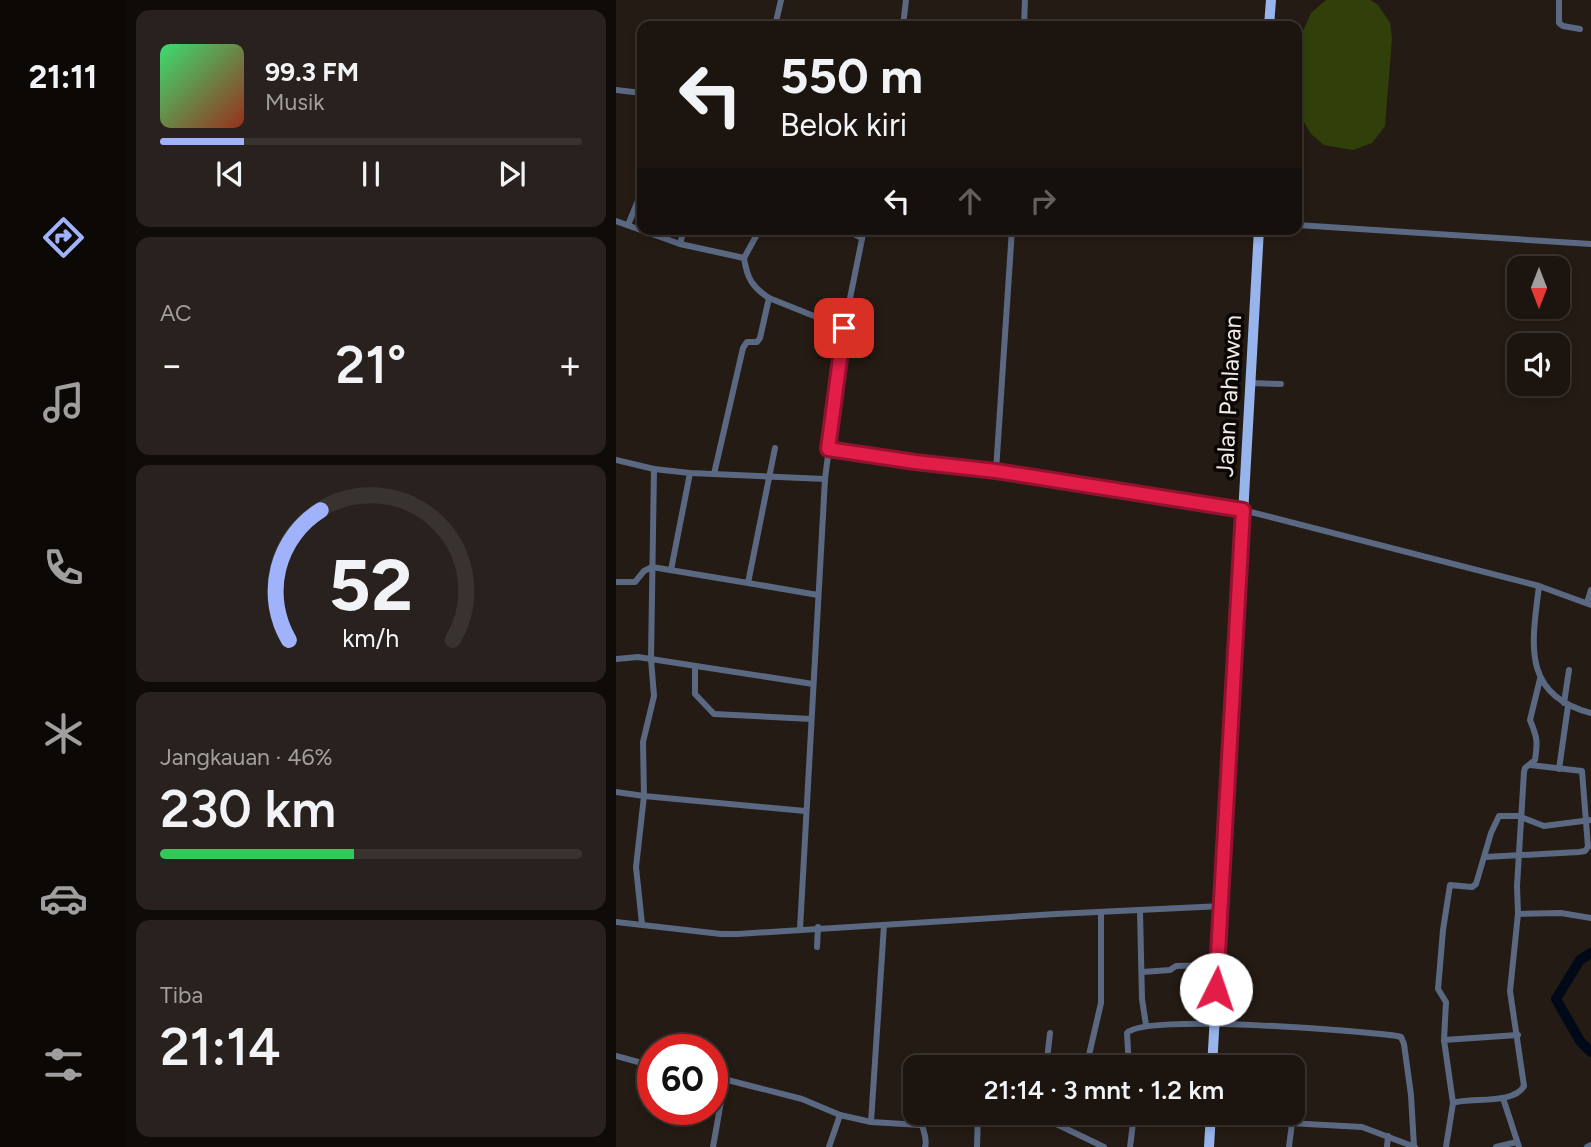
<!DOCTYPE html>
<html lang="id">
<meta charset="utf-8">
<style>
body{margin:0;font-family:Figtree,sans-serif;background:#28211d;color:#f1f3f6;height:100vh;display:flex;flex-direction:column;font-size:26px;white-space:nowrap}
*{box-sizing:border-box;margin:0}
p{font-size:23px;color:#a09e9e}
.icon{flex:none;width:38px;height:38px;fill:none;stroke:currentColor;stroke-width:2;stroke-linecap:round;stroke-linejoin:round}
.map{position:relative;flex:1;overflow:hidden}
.drawer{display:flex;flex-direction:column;gap:10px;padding:10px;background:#0f0b08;width:490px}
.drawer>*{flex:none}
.hud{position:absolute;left:21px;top:21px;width:665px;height:214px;border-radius:14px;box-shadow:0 4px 10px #0003,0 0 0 2px #39332f;background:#1b140f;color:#f1f3f6;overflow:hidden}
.needle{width:46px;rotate:180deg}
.fabs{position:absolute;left:891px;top:256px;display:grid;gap:14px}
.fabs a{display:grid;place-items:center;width:63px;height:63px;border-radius:14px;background:#1b140f;box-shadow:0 4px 10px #0003,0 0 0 2px #39332f;font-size:35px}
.speed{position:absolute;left:21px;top:1034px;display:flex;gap:14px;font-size:35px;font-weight:700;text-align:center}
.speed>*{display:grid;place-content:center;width:91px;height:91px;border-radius:50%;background:#1b140f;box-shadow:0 4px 10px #0003,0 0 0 2px #39332f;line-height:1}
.speed .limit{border:10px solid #d22;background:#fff;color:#111}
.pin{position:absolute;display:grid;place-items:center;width:60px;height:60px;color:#fff;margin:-30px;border-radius:14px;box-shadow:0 4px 10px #0006}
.me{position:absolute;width:77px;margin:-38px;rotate:4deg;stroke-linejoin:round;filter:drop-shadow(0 0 5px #0008)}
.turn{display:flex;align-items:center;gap:24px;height:147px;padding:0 28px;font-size:32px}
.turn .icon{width:91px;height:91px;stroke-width:2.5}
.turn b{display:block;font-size:49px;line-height:60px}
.lanes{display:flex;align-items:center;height:66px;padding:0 28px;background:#0003;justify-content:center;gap:35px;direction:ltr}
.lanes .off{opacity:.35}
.big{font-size:52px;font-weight:600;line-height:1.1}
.drawer .tile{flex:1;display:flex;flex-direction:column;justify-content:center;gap:10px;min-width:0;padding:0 24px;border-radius:14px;background:#28211d}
.drawer .dial{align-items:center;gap:0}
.dial svg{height:182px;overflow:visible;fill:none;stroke:#39332f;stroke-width:7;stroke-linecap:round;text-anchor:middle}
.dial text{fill:#f1f3f6;stroke:none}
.song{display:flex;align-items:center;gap:21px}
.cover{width:84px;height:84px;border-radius:10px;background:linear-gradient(135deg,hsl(140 70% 55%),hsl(10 70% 35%))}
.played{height:7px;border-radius:4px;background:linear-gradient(90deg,#a1b2fd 20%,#39332f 20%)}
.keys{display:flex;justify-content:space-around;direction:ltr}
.heat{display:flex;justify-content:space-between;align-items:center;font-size:38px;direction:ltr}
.charge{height:10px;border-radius:5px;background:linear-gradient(90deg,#34c759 46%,#39332f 0)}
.trip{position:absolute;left:287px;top:1055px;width:402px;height:70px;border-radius:14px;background:#1b140f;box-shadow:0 4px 10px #0003,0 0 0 2px #39332f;font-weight:600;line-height:70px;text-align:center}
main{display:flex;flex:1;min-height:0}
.dock{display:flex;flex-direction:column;width:126px;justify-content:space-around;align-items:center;background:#0b0806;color:#a09e9e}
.dock .icon{width:49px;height:49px}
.dock .current{color:#a1b2fd}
.dock b{font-size:32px;color:#f1f3f6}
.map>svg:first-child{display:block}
.green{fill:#31400a}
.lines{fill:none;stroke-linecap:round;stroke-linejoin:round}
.river{stroke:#000917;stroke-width:10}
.minor{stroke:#5a6882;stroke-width:6}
.primary{stroke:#97b5eb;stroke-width:10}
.route-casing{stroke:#92132f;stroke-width:18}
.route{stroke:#e11d48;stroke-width:12}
.labels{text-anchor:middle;stroke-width:7;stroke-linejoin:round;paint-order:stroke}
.street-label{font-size:24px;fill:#f1eae6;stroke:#0a0604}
</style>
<main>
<nav class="dock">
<b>21:11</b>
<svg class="icon current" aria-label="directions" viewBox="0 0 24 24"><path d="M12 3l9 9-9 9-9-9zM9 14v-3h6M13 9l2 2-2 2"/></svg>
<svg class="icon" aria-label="music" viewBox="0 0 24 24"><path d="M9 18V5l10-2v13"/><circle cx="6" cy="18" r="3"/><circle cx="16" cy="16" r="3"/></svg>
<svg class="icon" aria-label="phone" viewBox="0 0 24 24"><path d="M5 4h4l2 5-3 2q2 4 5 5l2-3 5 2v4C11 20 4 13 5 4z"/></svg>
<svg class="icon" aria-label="climate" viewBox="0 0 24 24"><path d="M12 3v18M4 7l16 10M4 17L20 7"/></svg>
<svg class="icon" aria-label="car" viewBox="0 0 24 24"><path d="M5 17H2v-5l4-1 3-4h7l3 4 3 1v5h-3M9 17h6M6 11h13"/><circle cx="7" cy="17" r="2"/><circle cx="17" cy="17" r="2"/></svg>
<svg class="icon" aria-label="filters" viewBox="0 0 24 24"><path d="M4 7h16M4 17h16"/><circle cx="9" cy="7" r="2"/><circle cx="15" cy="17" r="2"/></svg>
</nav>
<section class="drawer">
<div class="tile">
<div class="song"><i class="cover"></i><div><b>99.3 FM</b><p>Musik</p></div></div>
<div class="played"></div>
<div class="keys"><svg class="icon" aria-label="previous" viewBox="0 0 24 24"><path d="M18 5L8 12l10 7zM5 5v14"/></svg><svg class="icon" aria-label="pause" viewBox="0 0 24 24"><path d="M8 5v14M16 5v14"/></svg><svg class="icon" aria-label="next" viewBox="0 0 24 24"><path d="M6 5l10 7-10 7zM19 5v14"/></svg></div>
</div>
<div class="tile"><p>AC</p>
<div class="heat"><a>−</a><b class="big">21°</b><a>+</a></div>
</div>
<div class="tile dial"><svg viewBox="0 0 100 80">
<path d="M14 69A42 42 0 1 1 86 69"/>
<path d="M14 69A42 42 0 0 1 28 12" stroke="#a1b2fd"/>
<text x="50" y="56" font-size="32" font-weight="700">52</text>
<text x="50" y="72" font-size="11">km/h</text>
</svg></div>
<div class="tile"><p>Jangkauan · 46%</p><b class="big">230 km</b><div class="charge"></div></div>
<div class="tile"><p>Tiba</p><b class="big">21:14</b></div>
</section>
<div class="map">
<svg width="975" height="1147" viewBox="0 0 975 1147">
<rect width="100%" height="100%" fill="#241b14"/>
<polygon class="green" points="710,0 754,0 762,5 774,23 776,38 769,126 756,143 737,150 708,145 695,134 686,119 687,31 695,13"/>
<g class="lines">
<polyline class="river" points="975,953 964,960 940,999 964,1041 975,1052"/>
<g class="minor">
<polyline points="943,0 943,23 947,26 964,29"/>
<polyline points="159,26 165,0"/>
<polyline points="287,26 290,0"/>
<polyline points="408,26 409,0"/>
<polyline points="0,90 26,93"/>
<polyline points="0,221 64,244"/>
<polyline points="12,225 26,191"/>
<polyline points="681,225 975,244"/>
<polyline points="68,229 64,244 128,258"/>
<path d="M144,229L128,258C131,278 136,287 153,298"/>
<polyline points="228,229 246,238"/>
<polyline points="634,383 665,384"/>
<polyline points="212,448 299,462 380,471 627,510 923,586 975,605"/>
<polyline points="0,460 38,469 74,473 209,479"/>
<polyline points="38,469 35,659 38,696 27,742 28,796 189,811"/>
<polyline points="380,471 396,229"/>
<polyline points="98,474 127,348 131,342 141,342 144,338 153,298 228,328"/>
<polyline points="55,570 74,473"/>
<polyline points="0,582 19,582 28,571 36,567 132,583 159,448"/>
<polyline points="132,583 202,595"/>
<path d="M923,586C916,643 905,695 975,713"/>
<polyline points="971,603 975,590"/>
<polyline points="0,659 22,657 197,684"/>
<polyline points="79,667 79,694 98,714 195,719"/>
<polyline points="948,703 953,670"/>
<polyline points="943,769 952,706"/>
<polyline points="0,792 28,796 20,867 26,924"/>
<polyline points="869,857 963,852 969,851 972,847 966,771 914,765"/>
<polyline points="524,911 526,999 530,1025"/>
<path d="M902,914L901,886L908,772L909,768L919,760C922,741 921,737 914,720L924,679"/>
<polyline points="0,922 105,934 122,934 440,914 606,906"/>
<polyline points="184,929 209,479 228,328 248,229"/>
<polyline points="201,947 202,927"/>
<polyline points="526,972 554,970 560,966 601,965"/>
<polyline points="828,1040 830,1002 822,989 827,930 834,885 856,887 860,884 875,833 883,816 902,816 928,826 975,820"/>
<polyline points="0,1056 37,1066"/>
<polyline points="430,1057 468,1058 473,1055 485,1003 485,912"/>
<polyline points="430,1068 434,1033"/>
<path d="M513,1068L511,1033C529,1013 744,1031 781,1036L785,1037L788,1044L795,1095L798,1147"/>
<polyline points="96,1076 186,1099 224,1115 255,1122 305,1125"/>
<polyline points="887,1098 903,1147"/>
<polyline points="837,1103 828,1040 902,1035"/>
<path d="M306,1113C302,1126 313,1135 309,1147"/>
<polyline points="426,1113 434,1121 488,1147"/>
<polyline points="516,1113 522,1115 746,1127 799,1147"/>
<polyline points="255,1122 268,925"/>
<polyline points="97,1147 109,1079"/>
<polyline points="213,1147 224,1115"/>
<polyline points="361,1147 362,1113"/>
<polyline points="514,1147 518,1115"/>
<polyline points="673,1147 676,1123"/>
<polyline points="771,1147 772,1136"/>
<path d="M830,1147L837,1103C855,1097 898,1105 908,1086L894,991L902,914L945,913L975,918"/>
<polyline points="880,1147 901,1142"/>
<polyline points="971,1147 975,1145"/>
</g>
<g class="primary">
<polyline points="653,26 655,0"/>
<polyline points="596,1068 643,229"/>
<polyline points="593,1147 595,1113"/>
</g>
</g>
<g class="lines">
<g class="route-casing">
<polyline id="route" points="228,328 212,449 299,462 380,471 627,510 600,989"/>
</g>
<use href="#route" class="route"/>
</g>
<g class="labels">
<g class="street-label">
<text transform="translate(613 396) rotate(-87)" y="8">Jalan Pahlawan</text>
</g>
</g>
</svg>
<div class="fabs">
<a><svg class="needle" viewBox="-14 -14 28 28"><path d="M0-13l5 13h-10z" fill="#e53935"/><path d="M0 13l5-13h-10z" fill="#a09e9e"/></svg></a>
<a><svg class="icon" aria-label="sound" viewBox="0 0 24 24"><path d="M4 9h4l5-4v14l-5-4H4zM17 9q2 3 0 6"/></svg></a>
</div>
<div class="speed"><div class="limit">60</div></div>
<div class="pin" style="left:228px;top:328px;background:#d93025"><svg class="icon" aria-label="arrive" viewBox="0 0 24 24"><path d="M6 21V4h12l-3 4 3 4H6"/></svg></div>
<svg class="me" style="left:600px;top:989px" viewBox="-20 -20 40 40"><circle r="19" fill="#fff"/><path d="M0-13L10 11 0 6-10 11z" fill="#e11d48"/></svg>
<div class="trip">21:14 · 3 mnt · 1.2 km</div>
<div class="hud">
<div class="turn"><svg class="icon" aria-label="left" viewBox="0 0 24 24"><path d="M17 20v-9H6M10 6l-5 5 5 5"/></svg><div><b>550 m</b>Belok kiri</div></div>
<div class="lanes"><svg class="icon" aria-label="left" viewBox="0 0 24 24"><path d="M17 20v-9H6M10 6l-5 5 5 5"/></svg><svg class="icon off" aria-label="ahead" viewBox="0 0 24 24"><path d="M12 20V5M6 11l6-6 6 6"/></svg><svg class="icon off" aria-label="right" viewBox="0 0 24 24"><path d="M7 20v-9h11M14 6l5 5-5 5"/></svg></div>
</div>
</div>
</main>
